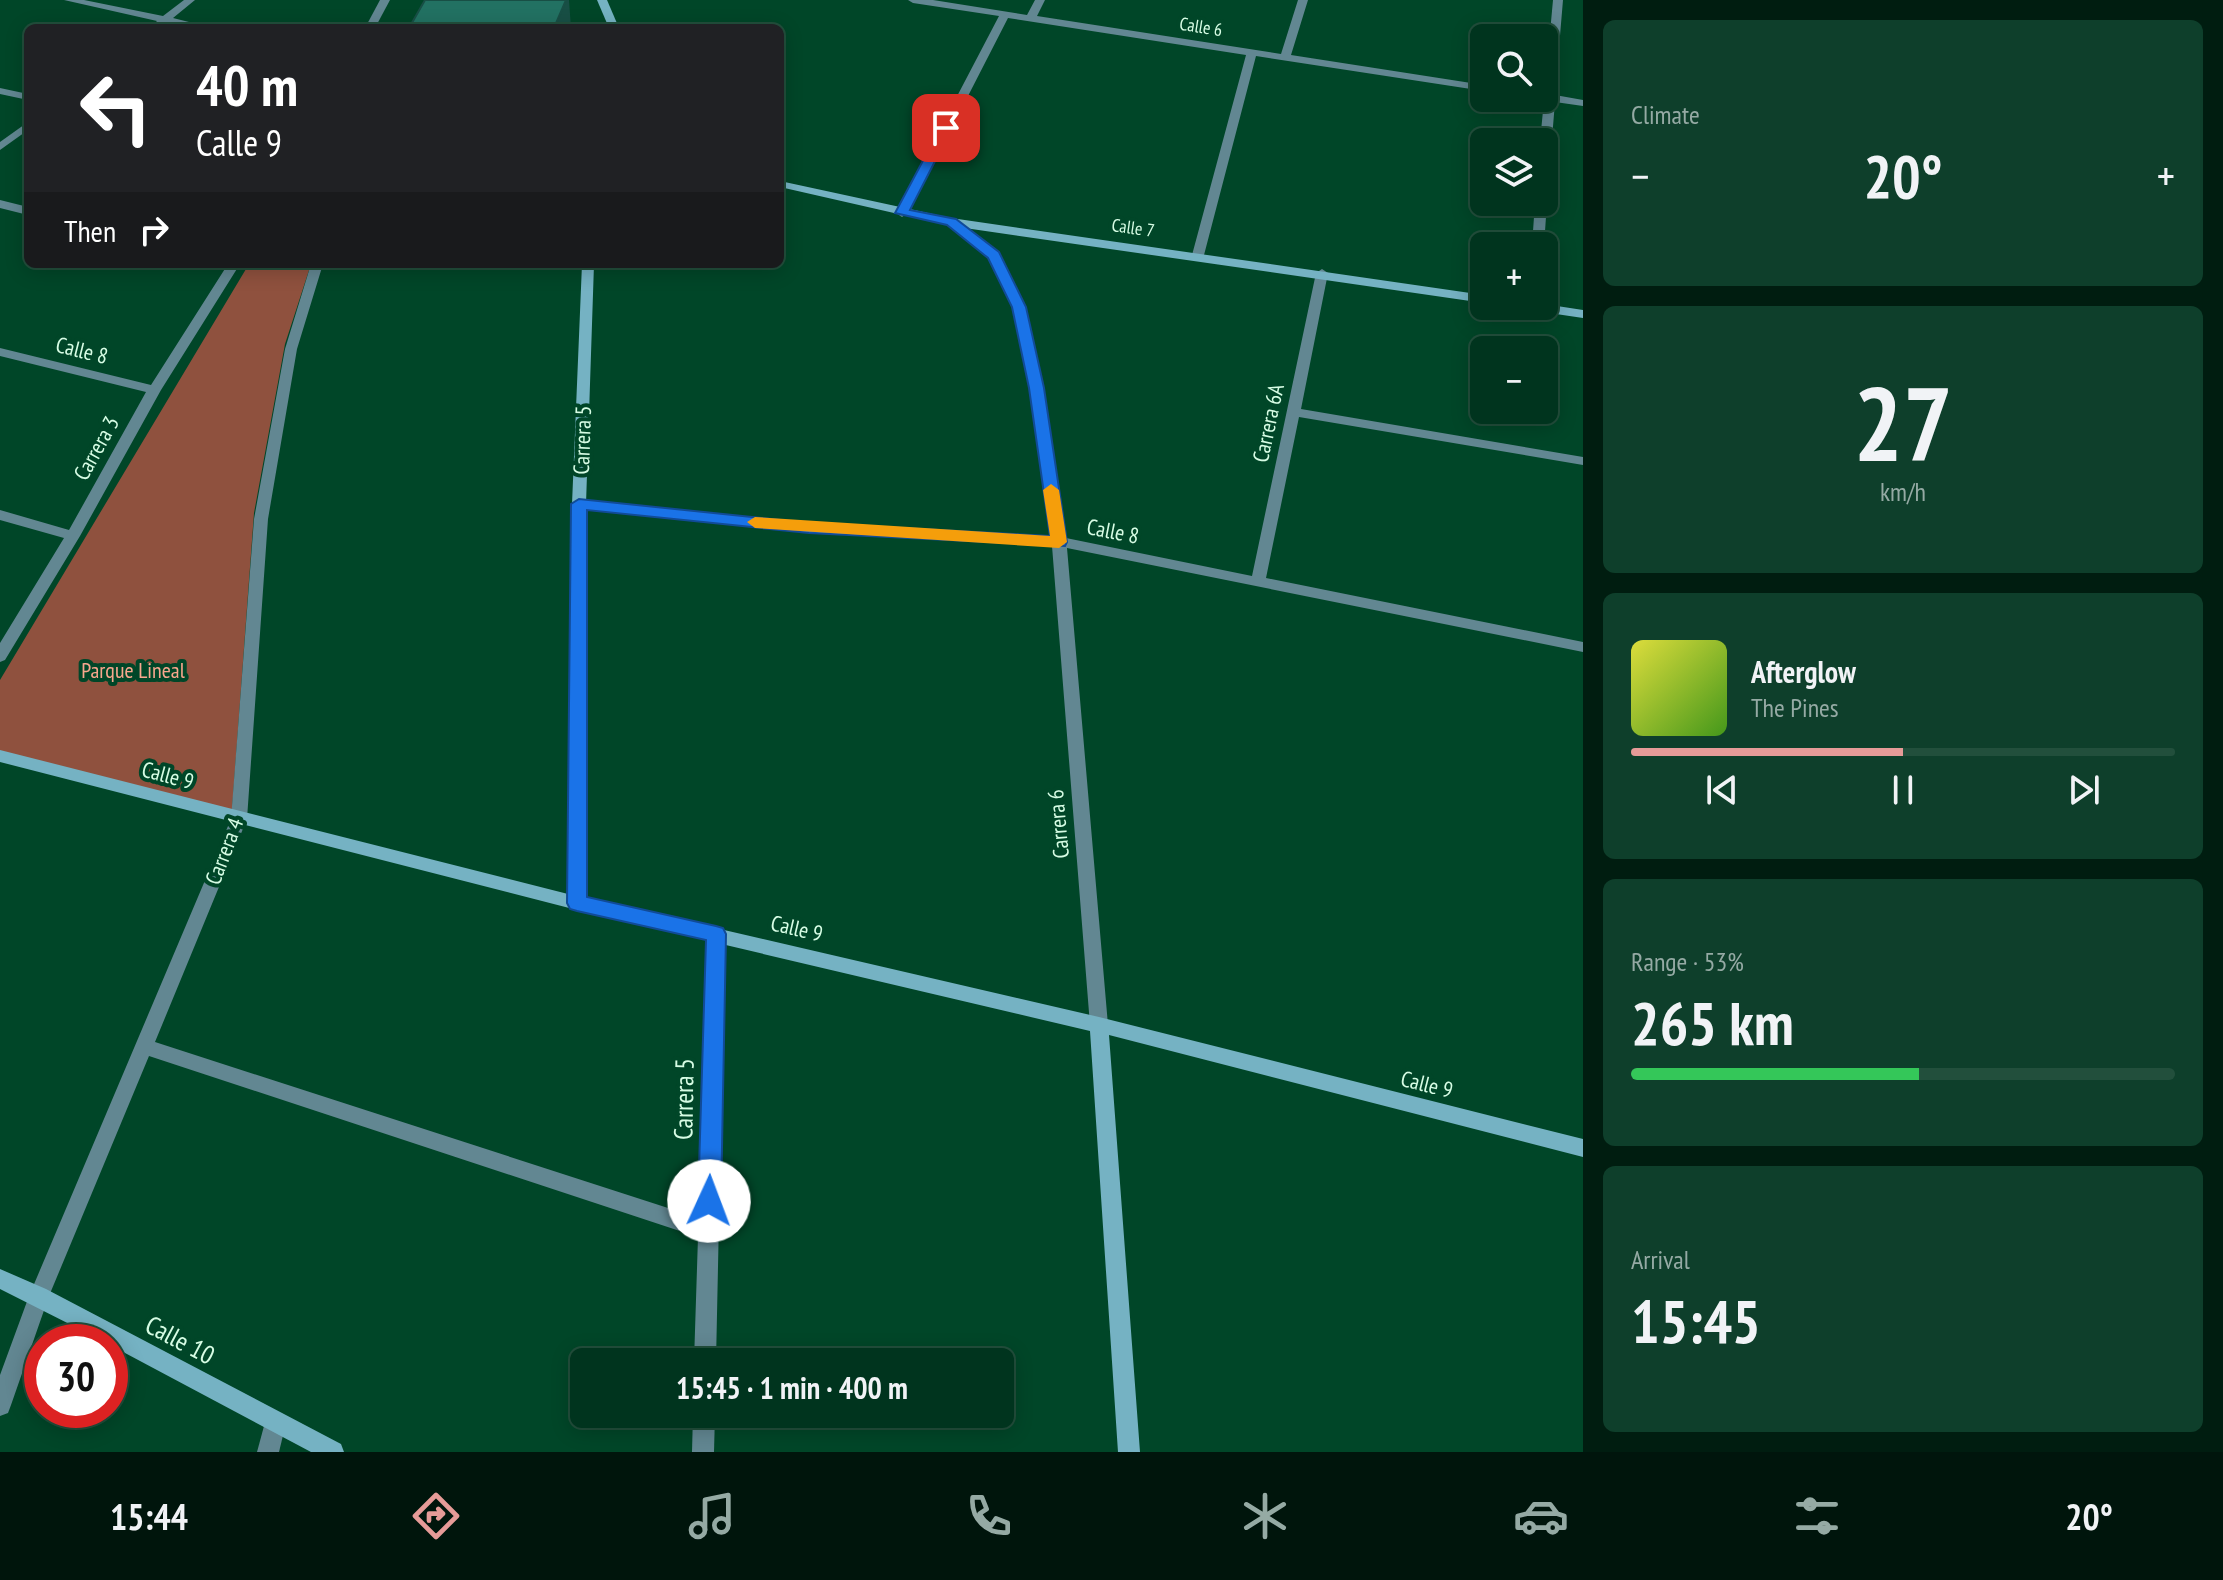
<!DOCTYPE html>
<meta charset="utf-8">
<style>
body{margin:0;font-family:"PT Sans Narrow",sans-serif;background:#0e3f2b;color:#f1f3f6;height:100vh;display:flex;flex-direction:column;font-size:30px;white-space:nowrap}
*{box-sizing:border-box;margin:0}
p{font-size:26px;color:#95aaa4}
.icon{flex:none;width:44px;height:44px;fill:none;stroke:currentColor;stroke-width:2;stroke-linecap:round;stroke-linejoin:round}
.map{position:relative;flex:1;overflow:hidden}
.panel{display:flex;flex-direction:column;gap:20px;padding:20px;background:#001d10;width:640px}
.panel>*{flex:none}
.banner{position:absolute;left:24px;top:24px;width:760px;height:244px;border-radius:12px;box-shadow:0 4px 20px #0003,0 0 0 2px #224f3c;background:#202124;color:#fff;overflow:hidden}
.controls{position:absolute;left:1470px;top:24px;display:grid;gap:16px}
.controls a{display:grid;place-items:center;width:88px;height:88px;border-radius:12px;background:#00341e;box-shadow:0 4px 20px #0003,0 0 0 2px #224f3c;font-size:40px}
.speed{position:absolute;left:24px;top:1324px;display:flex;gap:16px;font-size:40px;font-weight:700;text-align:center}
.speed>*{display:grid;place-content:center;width:104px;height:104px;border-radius:50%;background:#00341e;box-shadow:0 4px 20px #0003,0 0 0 2px #224f3c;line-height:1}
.speed .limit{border:12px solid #d22;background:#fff;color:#111}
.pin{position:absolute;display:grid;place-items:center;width:68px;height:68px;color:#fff;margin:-34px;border-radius:16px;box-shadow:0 4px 12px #0006}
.me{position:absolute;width:88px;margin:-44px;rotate:2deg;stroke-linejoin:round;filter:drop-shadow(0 0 6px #0008)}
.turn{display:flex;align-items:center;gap:28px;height:168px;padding:0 40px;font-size:36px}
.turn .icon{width:104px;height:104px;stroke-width:2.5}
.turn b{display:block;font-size:56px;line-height:68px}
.then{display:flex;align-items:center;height:76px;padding:0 40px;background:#0003;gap:16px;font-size:30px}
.big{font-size:60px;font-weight:700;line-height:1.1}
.panel .card{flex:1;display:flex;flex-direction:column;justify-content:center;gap:12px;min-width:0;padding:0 28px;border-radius:12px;background:#0e3f2b}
.panel .dial{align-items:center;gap:0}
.dial b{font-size:104px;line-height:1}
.song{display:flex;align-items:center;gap:24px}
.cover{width:96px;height:96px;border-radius:12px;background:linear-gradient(135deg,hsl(60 70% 55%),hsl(100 70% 35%))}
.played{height:8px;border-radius:4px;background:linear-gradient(90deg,#e69b98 50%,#224f3c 50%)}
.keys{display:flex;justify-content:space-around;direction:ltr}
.heat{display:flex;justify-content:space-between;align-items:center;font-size:44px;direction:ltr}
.charge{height:12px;border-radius:6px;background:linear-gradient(90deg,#34c759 53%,#224f3c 0)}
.trip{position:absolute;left:570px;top:1348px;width:444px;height:80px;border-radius:12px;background:#00341e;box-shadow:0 4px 20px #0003,0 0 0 2px #224f3c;font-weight:700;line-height:80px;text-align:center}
.tabs{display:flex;height:128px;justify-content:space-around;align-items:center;background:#00150c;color:#95aaa4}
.tabs .icon{width:56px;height:56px}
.tabs .active{color:#e69b98}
.tabs b{font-size:36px;color:#f1f3f6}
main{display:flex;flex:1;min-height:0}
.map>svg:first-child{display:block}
.green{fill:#8f513e}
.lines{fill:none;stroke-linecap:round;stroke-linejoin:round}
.street{fill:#628792;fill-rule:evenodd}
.secondary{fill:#75b2c3;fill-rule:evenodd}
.shaded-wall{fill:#184f45}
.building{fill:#227162;stroke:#184f45;stroke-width:2}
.route{fill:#1a73e8;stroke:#114b97;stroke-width:2}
.slow{fill:#f59e0b}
.labels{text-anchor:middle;stroke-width:8;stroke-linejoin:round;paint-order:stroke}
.far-street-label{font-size:18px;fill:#d7fde5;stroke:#004628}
.street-label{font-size:22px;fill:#d7fde5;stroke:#004628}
.park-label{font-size:22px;fill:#f8a78e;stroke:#004628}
.near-street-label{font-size:26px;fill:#d7fde5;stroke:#004628}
</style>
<main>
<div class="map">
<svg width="1583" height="1452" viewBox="0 0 1583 1452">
<rect width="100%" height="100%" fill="#004628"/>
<polygon class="green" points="249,264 311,264 285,344 254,513 232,810 0,751 0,680"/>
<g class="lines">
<g class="street">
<path d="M64,0H84L163,16L184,0H195L173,18L213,28C196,28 174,20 159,27L154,24L157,21Z"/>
<polygon points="380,0 390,0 375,28 365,28"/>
<polygon points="908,0 933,0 1027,15 1035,0 1045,0 1037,16 1281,54 1298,0 1308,0 1291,55 1484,85 1484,91 1256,56 1204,255 1198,259 1192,255 1246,55 1008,18 908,213 902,217 896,213 999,16 913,3"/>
<polygon points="1553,0 1563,0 1555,95 1583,100 1583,106 1555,102 1550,163 1544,166 1544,142 1540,142 1544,100 1539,98 1544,98"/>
<polygon points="0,88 28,94 28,100 0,94"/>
<polygon points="28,122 28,130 0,150 0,142"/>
<polygon points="1544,199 1547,202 1544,246 1532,246 1535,202 1544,202"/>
<polygon points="0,200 28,207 28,215 0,208"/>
<path d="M951,218L998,252L1025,307L1044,388L1066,538L1252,576L1316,273L1322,269L1328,273L1301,409L1583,457V465L1299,417L1266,578L1583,642V652L1067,548L1108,1025L1106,1031L1099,1033L1092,1031L1090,1025L1052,546L809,533L579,509L572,504L579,499L809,523L1051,537C1040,458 1032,325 990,259C981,246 960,235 947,225V219Z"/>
<polygon points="228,264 240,264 161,390 80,536 5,660 0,662 0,643 64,538 0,520 0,510 69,530 146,392 0,356 0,348 151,385"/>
<polygon points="311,264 323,264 297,349 268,519 247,819 155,1042 699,1218 707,934 710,929 716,927 722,929 725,934 716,1362 694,1362 698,1237 149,1056 49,1296 11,1405 8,1413 0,1416 0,1375 29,1296 231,819 254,519 285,349"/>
<polygon points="275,1412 283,1415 286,1423 279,1452 257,1452 267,1415"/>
<polygon points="693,1414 715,1414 714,1452 692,1452"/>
</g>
<g class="secondary">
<polygon points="597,0 607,0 619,28 609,28"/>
<polygon points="780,181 951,218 1484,295 1484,303 951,226 780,187"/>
<polygon points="582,264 594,264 586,504 586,898 1099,1017 1583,1139 1583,1157 1109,1035 1140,1452 1118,1452 1090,1031 577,910 0,762 0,750 568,894 572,504"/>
<polygon points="1544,304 1583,310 1583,318 1529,310 1523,306"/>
<polygon points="0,1269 46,1289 341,1444 344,1452 311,1452 110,1345 110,1342 105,1342 0,1289"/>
</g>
</g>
<polygon class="shaded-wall" points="566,0 569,0 571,28 554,28"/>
<polygon class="building" points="425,0 566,0 554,28 409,28"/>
<polygon class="route" points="942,125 952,128 910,210 956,219 999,252 1026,307 1044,388 1067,542 1065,546 809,533 587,510 587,897 716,926 723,928 726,934 721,1201 717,1209 709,1212 701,1209 698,1201 706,940 577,911 570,909 567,903 571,504 579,499 809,523 1050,536 1029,388 1012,307 988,258 947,225 895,213"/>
<polygon class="slow" points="1051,484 1059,490 1067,542 1059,548 755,528 747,522 755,517 1050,536 1043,490"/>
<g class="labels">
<g class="far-street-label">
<text transform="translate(1201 27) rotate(9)" y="6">Calle 6</text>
<text transform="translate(1133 228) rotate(8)" y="6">Calle 7</text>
</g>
<g class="street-label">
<text transform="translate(82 350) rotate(14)" y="8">Calle 8</text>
<text transform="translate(1268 423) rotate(-78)" y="8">Carrera 6A</text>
<text transform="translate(582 440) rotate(-88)" y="8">Carrera 5</text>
<text transform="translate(96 448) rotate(-61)" y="8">Carrera 3</text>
<text transform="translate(1113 531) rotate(11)" y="8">Calle 8</text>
<text transform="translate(168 775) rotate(15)" y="8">Calle 9</text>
<text transform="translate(1058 824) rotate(-95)" y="8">Carrera 6</text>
<text transform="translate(224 851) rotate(-69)" y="8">Carrera 4</text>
<text transform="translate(797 928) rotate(13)" y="8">Calle 9</text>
<text transform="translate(1427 1084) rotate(14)" y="8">Calle 9</text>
</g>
<g class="park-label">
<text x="133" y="678">Parque Lineal</text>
</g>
<g class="near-street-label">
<text transform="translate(684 1099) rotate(-89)" y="9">Carrera 5</text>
<text transform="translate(180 1340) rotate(28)" y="9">Calle 10</text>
</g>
</g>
</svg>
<div class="controls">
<a><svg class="icon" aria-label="search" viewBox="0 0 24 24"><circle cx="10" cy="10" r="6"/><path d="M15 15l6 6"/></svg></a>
<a><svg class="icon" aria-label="layers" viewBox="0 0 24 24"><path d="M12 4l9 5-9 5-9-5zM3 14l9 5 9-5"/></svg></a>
<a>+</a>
<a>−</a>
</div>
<div class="speed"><div class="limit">30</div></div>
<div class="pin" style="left:946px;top:128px;background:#d93025"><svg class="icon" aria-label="arrive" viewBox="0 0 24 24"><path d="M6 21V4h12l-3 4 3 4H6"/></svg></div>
<svg class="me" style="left:709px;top:1201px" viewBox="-20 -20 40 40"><circle r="19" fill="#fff"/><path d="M0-13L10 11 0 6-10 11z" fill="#1a73e8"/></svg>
<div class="trip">15:45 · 1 min · 400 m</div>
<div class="banner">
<div class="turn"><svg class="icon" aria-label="left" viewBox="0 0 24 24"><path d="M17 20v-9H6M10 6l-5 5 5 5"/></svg><div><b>40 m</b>Calle 9</div></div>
<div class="then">Then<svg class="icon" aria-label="right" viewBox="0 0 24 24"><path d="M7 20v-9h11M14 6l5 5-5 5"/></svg></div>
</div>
</div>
<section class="panel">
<div class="card"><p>Climate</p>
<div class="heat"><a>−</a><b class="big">20°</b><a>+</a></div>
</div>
<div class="card dial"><b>27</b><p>km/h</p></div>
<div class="card">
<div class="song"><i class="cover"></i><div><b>Afterglow</b><p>The Pines</p></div></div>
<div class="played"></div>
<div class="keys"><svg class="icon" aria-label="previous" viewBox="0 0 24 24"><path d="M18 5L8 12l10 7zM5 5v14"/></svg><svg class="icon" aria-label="pause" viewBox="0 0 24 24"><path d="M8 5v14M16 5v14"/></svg><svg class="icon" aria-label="next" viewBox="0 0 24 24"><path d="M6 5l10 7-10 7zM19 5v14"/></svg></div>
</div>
<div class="card"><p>Range · 53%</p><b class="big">265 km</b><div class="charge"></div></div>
<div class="card"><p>Arrival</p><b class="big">15:45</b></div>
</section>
</main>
<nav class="tabs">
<b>15:44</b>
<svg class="icon active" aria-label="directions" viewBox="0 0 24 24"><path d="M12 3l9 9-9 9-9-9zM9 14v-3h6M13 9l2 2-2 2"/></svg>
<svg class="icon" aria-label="music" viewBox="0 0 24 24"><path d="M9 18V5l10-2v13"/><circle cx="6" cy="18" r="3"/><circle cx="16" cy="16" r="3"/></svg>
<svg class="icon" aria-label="phone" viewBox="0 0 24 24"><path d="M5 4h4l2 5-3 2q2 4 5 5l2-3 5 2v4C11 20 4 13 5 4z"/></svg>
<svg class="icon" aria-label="climate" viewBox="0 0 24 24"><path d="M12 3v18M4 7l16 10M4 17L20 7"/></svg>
<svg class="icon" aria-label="car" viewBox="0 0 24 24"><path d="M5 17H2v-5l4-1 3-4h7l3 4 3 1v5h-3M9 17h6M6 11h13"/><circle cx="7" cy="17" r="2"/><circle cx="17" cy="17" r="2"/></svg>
<svg class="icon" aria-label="filters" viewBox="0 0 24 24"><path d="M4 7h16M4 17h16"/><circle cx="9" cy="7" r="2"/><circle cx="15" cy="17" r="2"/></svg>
<b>20°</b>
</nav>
